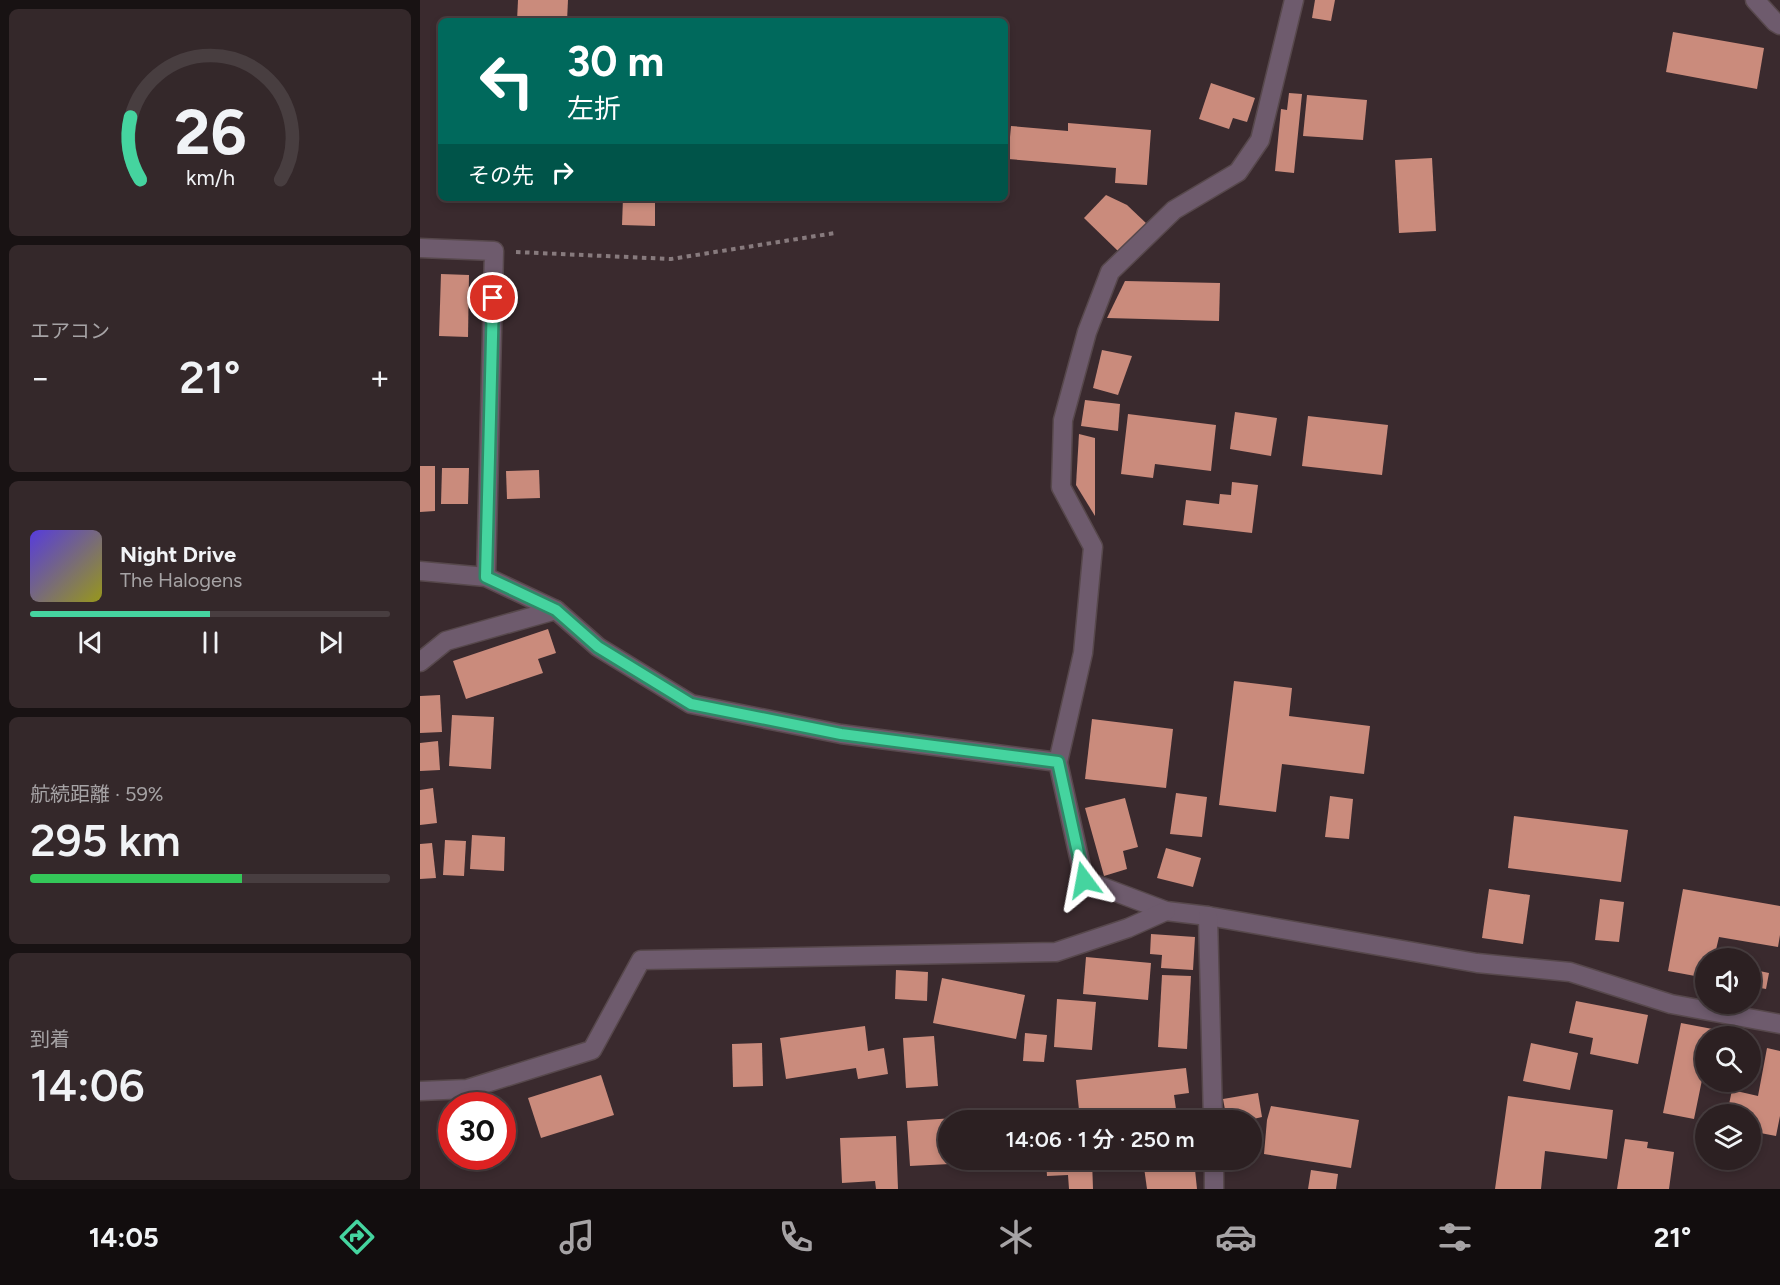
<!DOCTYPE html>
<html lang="ja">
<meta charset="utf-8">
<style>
body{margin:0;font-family:Figtree,"Noto Sans JP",sans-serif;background:#34282a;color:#f1f3f6;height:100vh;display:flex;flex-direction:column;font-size:22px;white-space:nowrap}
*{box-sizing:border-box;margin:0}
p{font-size:20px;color:#a6a3a5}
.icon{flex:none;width:33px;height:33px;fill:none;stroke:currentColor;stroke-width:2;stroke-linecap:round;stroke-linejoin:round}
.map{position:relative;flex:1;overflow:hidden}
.panel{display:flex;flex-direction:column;gap:9px;padding:9px;background:#181213;width:420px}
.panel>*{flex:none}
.top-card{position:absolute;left:18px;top:18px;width:570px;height:183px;border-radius:9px;box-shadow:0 3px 9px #0003,0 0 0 2px #483e40;background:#00695c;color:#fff;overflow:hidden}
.tools{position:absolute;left:1275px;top:948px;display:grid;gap:12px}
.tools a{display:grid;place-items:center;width:66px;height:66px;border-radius:50%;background:#2c2022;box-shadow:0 3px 9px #0003,0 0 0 2px #483e40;font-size:30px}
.speed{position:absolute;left:18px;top:1092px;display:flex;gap:12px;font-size:30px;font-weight:700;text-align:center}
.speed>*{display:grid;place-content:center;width:78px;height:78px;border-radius:50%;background:#2c2022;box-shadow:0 3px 9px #0003,0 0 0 2px #483e40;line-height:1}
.speed .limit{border:9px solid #d22;background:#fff;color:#111}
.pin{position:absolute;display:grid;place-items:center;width:51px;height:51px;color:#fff;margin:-26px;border:3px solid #fff;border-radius:50%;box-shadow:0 2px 6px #0007}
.me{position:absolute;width:66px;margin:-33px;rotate:347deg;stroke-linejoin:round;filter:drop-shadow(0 0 4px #0008)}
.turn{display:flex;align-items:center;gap:21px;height:126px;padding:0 30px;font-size:27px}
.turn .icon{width:78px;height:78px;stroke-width:2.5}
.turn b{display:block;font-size:42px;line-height:51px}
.then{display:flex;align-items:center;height:57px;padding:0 30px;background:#0003;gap:12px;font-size:22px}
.big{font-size:45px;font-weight:600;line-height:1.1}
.panel .widget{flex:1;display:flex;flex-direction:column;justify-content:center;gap:9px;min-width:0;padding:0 21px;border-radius:9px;background:#34282a}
.panel .dial{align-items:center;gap:0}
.dial svg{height:156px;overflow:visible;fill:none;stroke:#483e40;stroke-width:7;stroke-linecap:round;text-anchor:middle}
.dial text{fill:#f1f3f6;stroke:none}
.song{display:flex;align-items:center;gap:18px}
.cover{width:72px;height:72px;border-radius:9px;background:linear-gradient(135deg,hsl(250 70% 55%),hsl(60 70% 35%))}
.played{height:6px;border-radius:3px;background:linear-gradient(90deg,#45d49f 50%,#483e40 50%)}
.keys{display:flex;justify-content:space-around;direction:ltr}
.heat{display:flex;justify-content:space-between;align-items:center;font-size:33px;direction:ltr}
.charge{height:9px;border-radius:4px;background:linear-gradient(90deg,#34c759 59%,#483e40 0)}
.trip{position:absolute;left:518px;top:1110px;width:324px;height:60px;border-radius:30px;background:#2c2022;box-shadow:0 3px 9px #0003,0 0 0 2px #483e40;font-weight:600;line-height:60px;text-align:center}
.dock{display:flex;height:96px;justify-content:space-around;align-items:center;background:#120d0e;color:#a6a3a5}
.dock .icon{width:42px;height:42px}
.dock .selected{color:#45d49f}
.dock b{font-size:27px;color:#f1f3f6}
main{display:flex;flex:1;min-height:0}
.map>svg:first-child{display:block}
.building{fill:#ca8b7c}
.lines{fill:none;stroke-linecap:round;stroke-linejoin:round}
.minor-casing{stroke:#57484c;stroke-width:21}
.path{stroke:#877a7d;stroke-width:4;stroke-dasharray:4.5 4.5;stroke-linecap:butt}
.minor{stroke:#6e5b6d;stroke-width:18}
.route-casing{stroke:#2d8a67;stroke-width:15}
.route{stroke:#45d49f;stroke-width:10}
</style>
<main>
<section class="panel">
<div class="widget dial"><svg viewBox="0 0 100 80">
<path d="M14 69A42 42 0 1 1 86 69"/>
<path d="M14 69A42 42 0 0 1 9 37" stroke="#45d49f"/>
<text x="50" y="56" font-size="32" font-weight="700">26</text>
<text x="50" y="72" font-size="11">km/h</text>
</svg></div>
<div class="widget"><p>エアコン</p>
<div class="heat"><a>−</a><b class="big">21°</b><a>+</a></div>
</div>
<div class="widget">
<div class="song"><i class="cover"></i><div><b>Night Drive</b><p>The Halogens</p></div></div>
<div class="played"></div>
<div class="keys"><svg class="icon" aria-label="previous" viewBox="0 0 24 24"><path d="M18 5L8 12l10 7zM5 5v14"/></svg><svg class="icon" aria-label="pause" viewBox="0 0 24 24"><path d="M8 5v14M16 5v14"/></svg><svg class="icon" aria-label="next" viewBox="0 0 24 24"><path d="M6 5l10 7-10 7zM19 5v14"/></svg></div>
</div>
<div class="widget"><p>航続距離 · 59%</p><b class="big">295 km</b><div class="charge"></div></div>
<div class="widget"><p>到着</p><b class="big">14:06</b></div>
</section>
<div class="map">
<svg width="1360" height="1189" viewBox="0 0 1360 1189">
<rect width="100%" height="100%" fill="#3a2a2e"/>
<g class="building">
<polygon points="98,0 148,0 147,21 97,21"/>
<polygon points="895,0 915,0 911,21 892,18"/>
<polygon points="1253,32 1344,48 1337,89 1246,72"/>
<polygon points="791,83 835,98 827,122 813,118 809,129 779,119"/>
<polygon points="869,93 882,94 874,173 855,171 861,109 867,110"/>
<polygon points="887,95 947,100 943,140 883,136"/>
<polygon points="648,123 731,130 727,185 695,183 696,168 588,159 591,126 648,131"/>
<polygon points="1012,158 1016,231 979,233 975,160"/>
<polygon points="686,195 707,205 727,224 699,252 664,218"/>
<polygon points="203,198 235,198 235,226 202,225"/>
<polygon points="21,274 49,275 48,337 19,336"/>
<polygon points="705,281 800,283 799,321 687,318"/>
<polygon points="682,350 712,356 698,395 673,388"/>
<polygon points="665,400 700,404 698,431 661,426"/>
<polygon points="815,412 857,418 851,456 810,449"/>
<polygon points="708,414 796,425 791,471 735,464 733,478 701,474"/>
<polygon points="888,416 968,425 962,475 882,466"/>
<polygon points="659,434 675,438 675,516 656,485"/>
<polygon points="0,466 15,466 15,511 0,512"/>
<polygon points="22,468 49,468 48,504 21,504"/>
<polygon points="119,470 120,498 87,499 86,471"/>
<polygon points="812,482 838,485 832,533 763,525 766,500 799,504 800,494 811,495"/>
<polygon points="128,629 136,653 118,659 123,673 46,699 33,661"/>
<polygon points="814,681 872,688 869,716 950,726 944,774 862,764 856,812 799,805"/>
<polygon points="20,695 22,732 0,733 0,696"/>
<polygon points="32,715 74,717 71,769 29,766"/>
<polygon points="672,719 753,729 746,788 665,779"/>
<polygon points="18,741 20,770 0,771 0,743"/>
<polygon points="13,788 17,823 0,825 0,790"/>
<polygon points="756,793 787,797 782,837 750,834"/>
<polygon points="910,796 933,799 929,839 905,837"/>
<polygon points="705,798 718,847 703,851 707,869 684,876 665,808"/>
<polygon points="1094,816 1208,830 1201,882 1088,868"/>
<polygon points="52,835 85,837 84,871 50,869"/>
<polygon points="25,840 46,841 44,876 23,875"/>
<polygon points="12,843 16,878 0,879 0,844"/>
<polygon points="746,848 781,858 773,887 737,878"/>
<polygon points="1069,889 1110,895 1103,944 1062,938"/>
<polygon points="1263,889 1360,906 1360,935 1358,947 1299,937 1294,958 1286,958 1286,978 1248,971"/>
<polygon points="1180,899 1204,902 1199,942 1175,940"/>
<polygon points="731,934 775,937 773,970 741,968 742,955 730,954"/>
<polygon points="666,957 731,963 728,1000 663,994"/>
<polygon points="1330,969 1349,973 1346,989 1330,986"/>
<polygon points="476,970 508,972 507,1001 475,999"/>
<polygon points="742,975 771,976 767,1049 738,1047"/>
<polygon points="522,978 605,995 596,1039 513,1023"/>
<polygon points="637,999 676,1002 672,1050 634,1047"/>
<polygon points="1156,1001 1228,1015 1218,1064 1170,1054 1173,1038 1149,1033"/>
<polygon points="1261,1023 1324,1035 1286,1036 1286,1076 1283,1075 1274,1119 1243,1113"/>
<polygon points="445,1026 448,1051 464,1048 468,1074 438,1079 436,1068 366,1079 360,1038"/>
<polygon points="605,1033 627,1035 624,1062 603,1061"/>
<polygon points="514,1036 518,1086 486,1088 483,1038"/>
<polygon points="342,1043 343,1086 313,1087 312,1044"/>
<polygon points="1111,1043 1158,1053 1150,1090 1103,1081"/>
<polygon points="1347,1048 1360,1051 1360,1116 1356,1136 1330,1131 1330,1114 1307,1114 1312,1090 1338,1096"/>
<polygon points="766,1068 769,1093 754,1095 756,1109 660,1120 656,1080"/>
<polygon points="181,1075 194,1115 121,1138 108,1098"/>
<polygon points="838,1093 842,1117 829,1120 807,1120 803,1099"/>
<polygon points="1088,1096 1193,1110 1187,1159 1125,1151 1121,1189 1075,1189"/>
<polygon points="851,1106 939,1120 931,1168 844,1154 847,1120"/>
<polygon points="567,1116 568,1120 528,1120 528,1160 570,1160 570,1162 490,1166 487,1121"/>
<polygon points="642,1117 642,1120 606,1120 606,1118"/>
<polygon points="476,1136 478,1189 456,1189 455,1181 422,1183 420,1138"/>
<polygon points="1205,1139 1228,1142 1227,1148 1254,1152 1249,1189 1197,1189"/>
<polygon points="626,1160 672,1160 673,1189 649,1189 648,1175 627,1176"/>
<polygon points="723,1160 774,1160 777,1189 727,1189"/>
<polygon points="891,1170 918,1174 916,1189 888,1189"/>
</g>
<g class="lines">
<g class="minor-casing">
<g id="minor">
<polyline points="1335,0 1355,22 1360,25"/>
<polyline points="0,248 74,251 66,577"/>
<polyline points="0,571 66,577 136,610 178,647 271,704 421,734 638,762 664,880 746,911 788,916 1057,963 1150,972 1251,1004 1360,1024"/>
<polyline points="0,662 26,641 136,610"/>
<polyline points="638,762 663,653 673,547 641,487 643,420 667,332 690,272 754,210 818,172 840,140 874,0"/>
<polyline points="788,916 793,1120"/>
<polyline points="0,1091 47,1089 172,1050 221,960 636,952 708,928 746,911"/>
<polyline points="794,1160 794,1189"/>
</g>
</g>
<polyline class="path" points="96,252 251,259 415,233"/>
<use href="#minor" class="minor"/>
</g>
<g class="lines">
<g class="route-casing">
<polyline id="route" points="73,298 66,577 136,610 178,647 271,704 421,734 638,762 664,880"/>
</g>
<use href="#route" class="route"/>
</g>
</svg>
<div class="tools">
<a><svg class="icon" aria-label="sound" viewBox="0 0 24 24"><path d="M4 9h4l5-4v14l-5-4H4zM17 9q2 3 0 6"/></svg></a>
<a><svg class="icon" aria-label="search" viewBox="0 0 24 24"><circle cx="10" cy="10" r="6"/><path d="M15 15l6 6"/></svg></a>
<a><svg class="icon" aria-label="layers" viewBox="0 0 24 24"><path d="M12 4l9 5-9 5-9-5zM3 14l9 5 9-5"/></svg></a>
</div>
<div class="speed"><div class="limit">30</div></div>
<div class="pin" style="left:73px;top:298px;background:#d93025"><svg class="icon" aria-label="arrive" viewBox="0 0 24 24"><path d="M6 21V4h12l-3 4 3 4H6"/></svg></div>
<svg class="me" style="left:664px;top:880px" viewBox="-20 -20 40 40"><path d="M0-17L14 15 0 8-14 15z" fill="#45d49f" stroke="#fff" stroke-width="4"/></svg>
<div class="trip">14:06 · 1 分 · 250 m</div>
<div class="top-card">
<div class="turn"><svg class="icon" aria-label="left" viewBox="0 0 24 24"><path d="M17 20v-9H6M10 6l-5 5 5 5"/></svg><div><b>30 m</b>左折</div></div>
<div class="then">その先<svg class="icon" aria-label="right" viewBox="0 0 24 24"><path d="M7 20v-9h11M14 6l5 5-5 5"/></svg></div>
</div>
</div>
</main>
<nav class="dock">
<b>14:05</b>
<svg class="icon selected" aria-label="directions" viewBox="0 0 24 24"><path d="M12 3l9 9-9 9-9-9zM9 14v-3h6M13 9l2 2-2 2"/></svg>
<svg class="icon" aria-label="music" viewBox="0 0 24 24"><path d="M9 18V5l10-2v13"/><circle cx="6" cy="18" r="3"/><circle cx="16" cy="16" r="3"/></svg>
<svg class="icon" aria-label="phone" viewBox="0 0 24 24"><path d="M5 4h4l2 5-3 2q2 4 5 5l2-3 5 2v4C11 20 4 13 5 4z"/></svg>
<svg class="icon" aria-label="climate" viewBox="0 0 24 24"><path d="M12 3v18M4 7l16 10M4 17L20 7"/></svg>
<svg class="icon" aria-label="car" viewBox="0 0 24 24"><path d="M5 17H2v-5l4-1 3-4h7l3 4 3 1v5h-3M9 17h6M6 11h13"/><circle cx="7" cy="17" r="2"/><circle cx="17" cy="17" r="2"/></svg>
<svg class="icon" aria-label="filters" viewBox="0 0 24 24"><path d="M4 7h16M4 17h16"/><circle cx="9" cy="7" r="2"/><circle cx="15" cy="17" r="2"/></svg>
<b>21°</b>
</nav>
